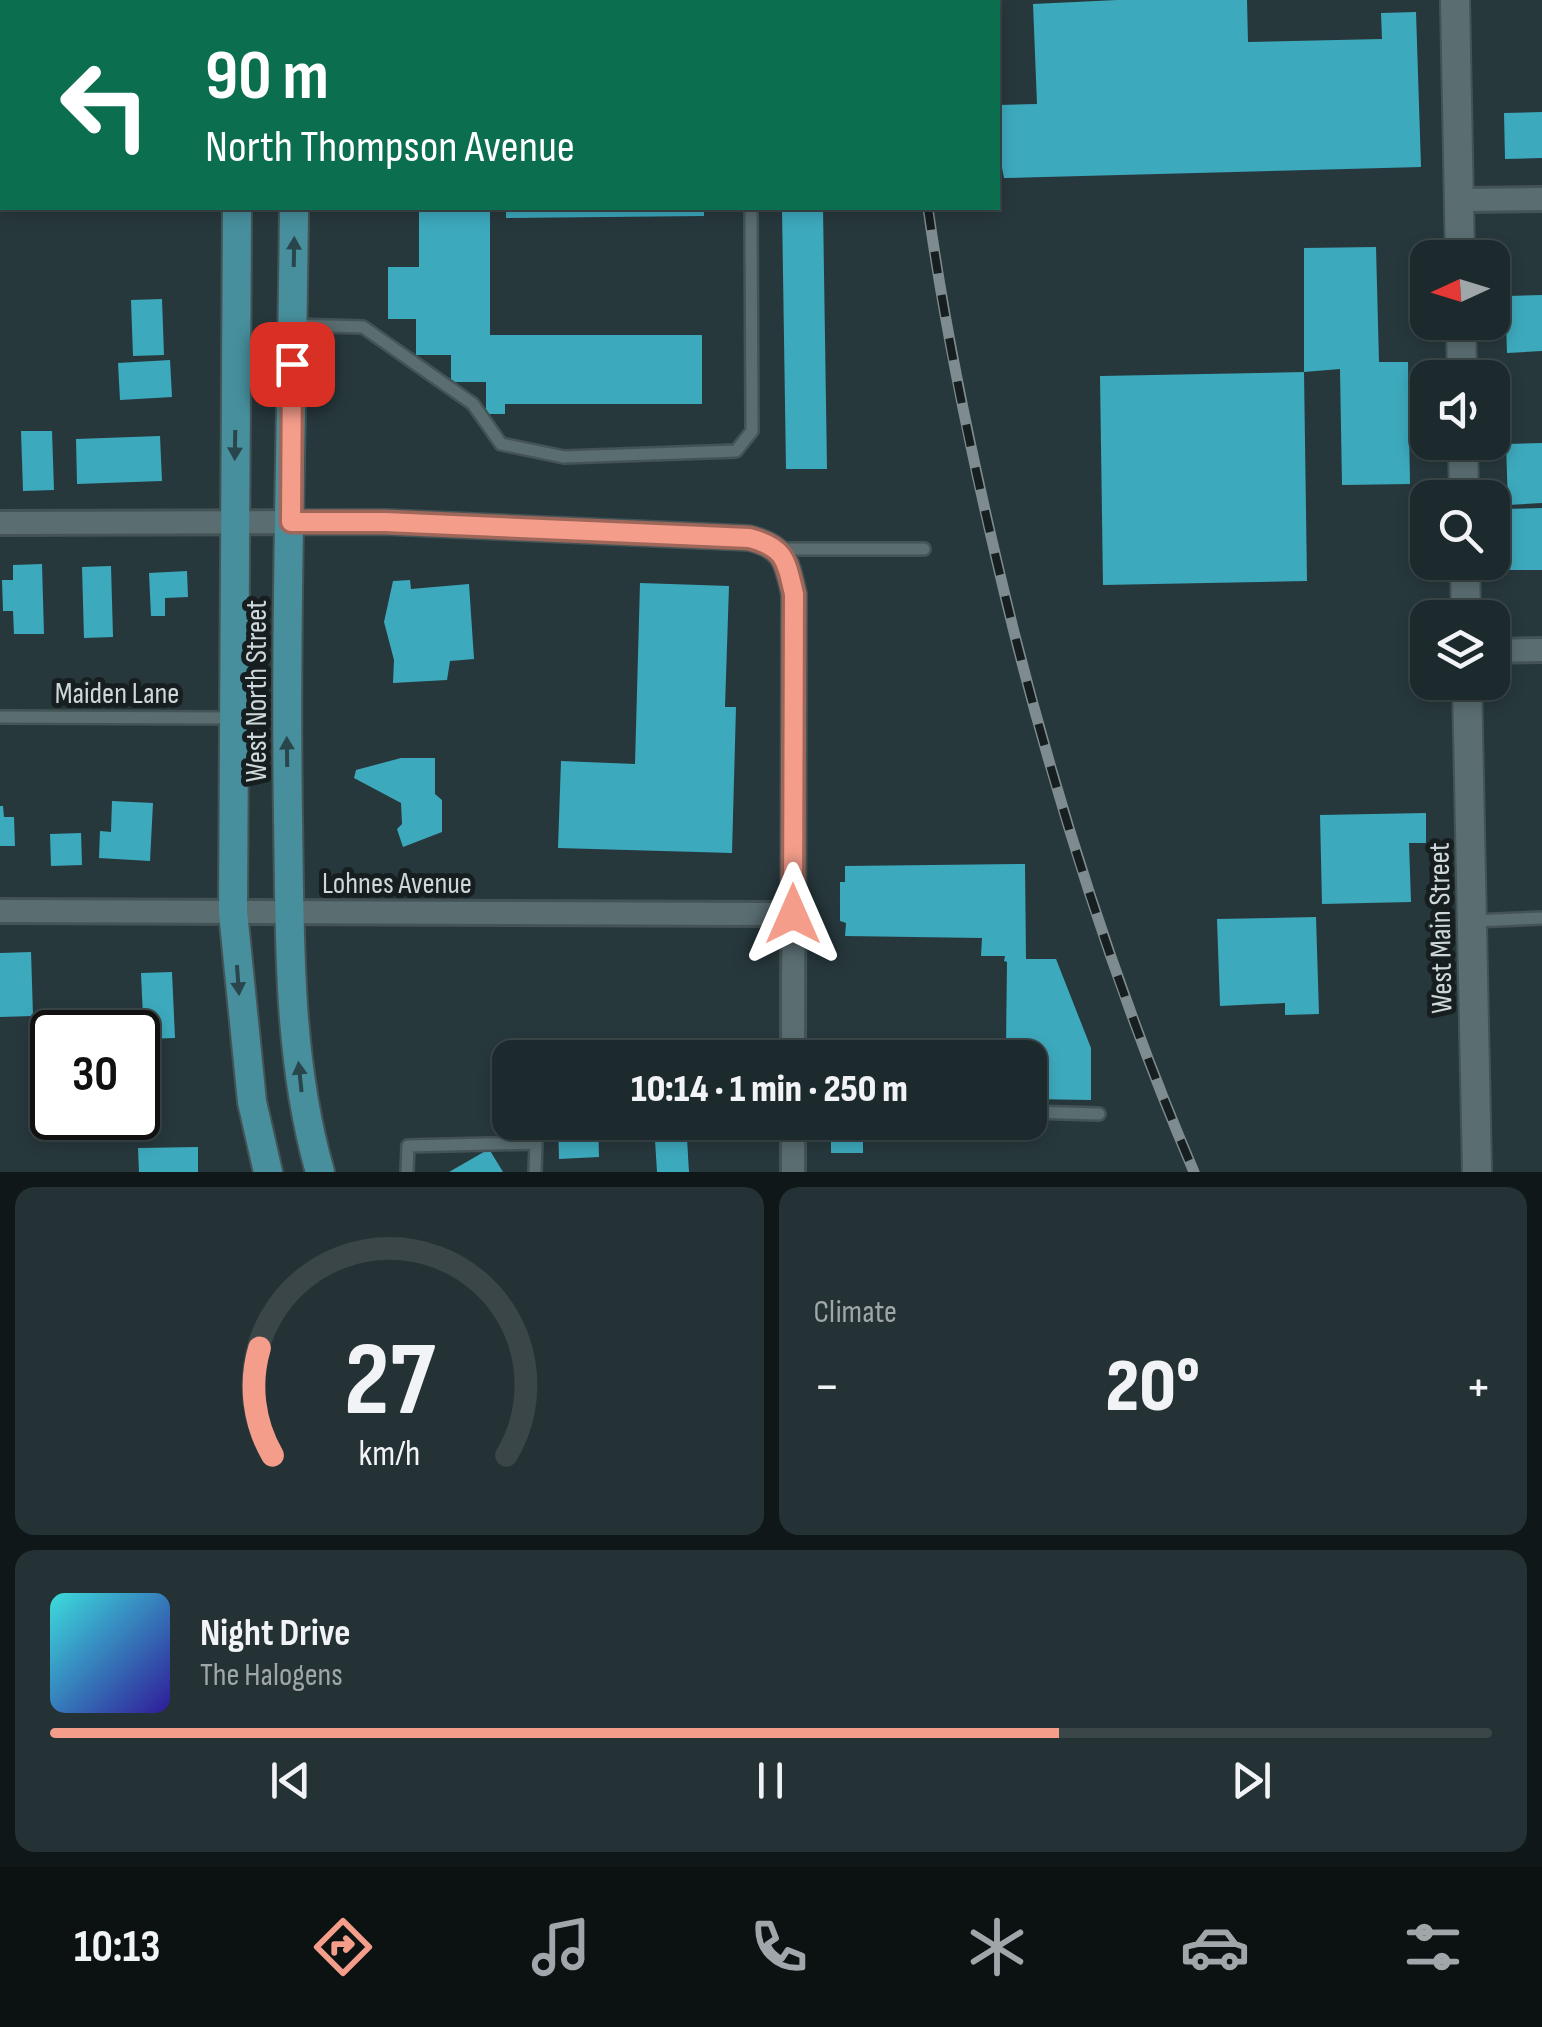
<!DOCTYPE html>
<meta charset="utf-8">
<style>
body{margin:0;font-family:"Sofia Sans Condensed",sans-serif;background:#253235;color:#f1f3f6;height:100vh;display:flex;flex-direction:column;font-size:38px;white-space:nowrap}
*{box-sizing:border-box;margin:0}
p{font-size:32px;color:#a0a7aa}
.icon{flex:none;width:55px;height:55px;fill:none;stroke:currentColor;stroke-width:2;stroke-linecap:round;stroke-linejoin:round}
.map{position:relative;height:1172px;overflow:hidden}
.panel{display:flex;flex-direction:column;gap:15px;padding:15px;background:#101719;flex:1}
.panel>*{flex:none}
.guide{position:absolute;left:0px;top:0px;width:1000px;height:210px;box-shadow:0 5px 15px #0003,0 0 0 2px #3b4649;background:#0b6e4f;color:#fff;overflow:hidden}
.needle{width:65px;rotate:266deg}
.tools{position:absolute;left:1410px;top:240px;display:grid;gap:20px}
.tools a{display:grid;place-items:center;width:100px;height:100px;border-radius:20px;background:#1d2a2d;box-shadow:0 5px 15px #0003,0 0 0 2px #3b4649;font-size:50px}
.speed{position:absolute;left:30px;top:1010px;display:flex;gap:20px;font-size:50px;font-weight:700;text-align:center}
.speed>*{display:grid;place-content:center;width:130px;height:130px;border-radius:50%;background:#1d2a2d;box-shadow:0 5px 15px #0003,0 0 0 2px #3b4649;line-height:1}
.speed .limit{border:5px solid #111;border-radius:15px;background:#fff;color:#111}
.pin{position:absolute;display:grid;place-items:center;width:85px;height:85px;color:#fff;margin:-42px;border-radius:20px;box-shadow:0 5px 15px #0006}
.me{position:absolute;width:110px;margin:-55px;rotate:0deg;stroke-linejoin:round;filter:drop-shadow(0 0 8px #0008)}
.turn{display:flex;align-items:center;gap:35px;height:210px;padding:0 40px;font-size:45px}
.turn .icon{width:130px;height:130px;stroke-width:2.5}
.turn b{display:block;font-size:70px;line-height:85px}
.big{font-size:75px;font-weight:800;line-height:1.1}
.panel .card{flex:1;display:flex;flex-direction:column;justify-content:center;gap:15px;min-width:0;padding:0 35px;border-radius:20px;background:#253235}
.panel .dial{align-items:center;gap:0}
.dial svg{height:260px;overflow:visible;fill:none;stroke:#3b4649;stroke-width:7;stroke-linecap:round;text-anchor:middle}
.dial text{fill:#f1f3f6;stroke:none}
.song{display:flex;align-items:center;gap:30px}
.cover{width:120px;height:120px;border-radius:15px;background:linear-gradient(135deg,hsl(180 70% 55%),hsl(250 70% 35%))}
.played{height:10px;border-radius:5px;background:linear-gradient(90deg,#f49d8b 70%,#3b4649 70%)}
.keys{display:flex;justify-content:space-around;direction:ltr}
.heat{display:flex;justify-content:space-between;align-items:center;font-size:55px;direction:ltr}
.panel .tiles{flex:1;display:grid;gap:15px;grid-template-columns:1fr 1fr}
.card:last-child{grid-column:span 2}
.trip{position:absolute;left:492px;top:1040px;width:555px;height:100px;border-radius:20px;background:#1d2a2d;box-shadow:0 5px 15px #0003,0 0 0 2px #3b4649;font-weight:800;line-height:100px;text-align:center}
.tab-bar{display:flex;height:160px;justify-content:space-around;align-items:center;background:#0c1112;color:#a0a7aa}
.tab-bar .icon{width:70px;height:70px}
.tab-bar .selected{color:#f49d8b}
.tab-bar b{font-size:45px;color:#f1f3f6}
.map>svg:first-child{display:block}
.building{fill:#3da9bd}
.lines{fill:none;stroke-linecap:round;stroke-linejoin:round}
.service-casing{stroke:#445456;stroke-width:16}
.minor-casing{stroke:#445456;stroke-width:28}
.tertiary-casing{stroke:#445456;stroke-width:32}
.primary-casing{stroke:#445456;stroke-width:32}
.service{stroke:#5a6d71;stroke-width:11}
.minor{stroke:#5a6d71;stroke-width:22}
.tertiary{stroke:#5a6d71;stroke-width:28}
.primary{stroke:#478f9d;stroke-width:28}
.rail-casing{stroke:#7e8c8f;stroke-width:11}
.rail{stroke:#171e20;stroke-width:8;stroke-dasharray:22;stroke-linecap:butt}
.oneway{fill:#28464c}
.route-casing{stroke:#9f665a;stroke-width:25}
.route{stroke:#f49d8b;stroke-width:18}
.labels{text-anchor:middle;stroke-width:10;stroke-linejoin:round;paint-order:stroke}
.street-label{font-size:30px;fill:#ced8da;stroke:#171e20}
</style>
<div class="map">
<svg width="1542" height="1172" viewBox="0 0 1542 1172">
<rect width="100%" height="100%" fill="#27383c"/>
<g class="building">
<polygon points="1117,0 1247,0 1248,42 1382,39 1381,13 1416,12 1421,167 1004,178 998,148 998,105 1037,104 1033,4"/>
<polygon points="1542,112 1542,158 1505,159 1504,113"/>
<polygon points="419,208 490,208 490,335 702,335 702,404 505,404 505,414 486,414 486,382 451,382 451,355 416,355 416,319 388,319 388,267 419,267"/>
<polygon points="506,208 704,208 704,216 506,218"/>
<polygon points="782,208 823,208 827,469 786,469"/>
<polygon points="1376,247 1379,362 1408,362 1410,484 1342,485 1340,369 1304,372 1304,248"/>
<polygon points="1542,295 1542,351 1507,353 1505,296"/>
<polygon points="162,299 164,355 133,356 131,300"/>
<polygon points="170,360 172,397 120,400 118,363"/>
<polygon points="1304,372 1307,581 1103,585 1100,376"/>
<polygon points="21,431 52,431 54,490 23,491"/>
<polygon points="160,436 162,481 77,484 76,439"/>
<polygon points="1542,443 1542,503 1508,505 1506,444"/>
<polygon points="1542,508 1542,570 1500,570 1500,509"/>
<polygon points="42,564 44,634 14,634 13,611 3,611 2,580 13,580 13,565"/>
<polygon points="111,566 113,637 84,638 82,567"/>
<polygon points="187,571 188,597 165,598 165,616 151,616 149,573"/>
<polygon points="410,580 411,589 469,584 474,659 450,661 447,680 393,683 394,660 384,622 393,581"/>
<polygon points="640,583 729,586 725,707 736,707 732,853 558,848 561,761 635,764"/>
<polygon points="401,758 435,758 435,794 442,800 442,832 403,847 397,829 402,824 401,803 354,778 356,770"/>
<polygon points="112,801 153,803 150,861 99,858 100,831 111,832"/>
<polygon points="0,806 3,806 4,817 14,817 15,846 0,846"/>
<polygon points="1426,813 1426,843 1409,843 1411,902 1322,904 1320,815"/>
<polygon points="81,833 82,865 51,866 50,834"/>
<polygon points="1025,864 1026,959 1056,959 1091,1048 1091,1100 1030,1099 1030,1058 860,1058 860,1043 1006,1046 1007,962 1004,961 1005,956 981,956 982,938 845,936 846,923 840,921 840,882 845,882 845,866"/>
<polygon points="1316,917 1319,1014 1285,1015 1285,1003 1220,1006 1217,919"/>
<polygon points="31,952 33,1016 0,1017 0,953"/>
<polygon points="172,972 175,1038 144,1039 141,973"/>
<polygon points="558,1122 598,1122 599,1157 559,1159"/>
<rect x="831" y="1126" width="32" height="27"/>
<polygon points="687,1139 689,1172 657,1172 655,1140"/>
<polygon points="198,1147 198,1172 139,1172 138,1148"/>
<polygon points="489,1149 503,1172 449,1172"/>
</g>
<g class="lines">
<g class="service-casing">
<g id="service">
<polyline points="293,325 363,327 473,404 501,444 564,457 736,451 752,431 751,208"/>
<polyline points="778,549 924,549"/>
<polyline points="0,717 233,718"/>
<polyline points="1473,921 1542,918"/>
<polyline points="1030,1112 1099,1114"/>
<polyline points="407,1172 408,1146 536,1143 535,1172"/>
</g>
</g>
<g class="minor-casing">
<g id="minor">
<polyline points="1459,200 1542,199"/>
<path d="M0,523L385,522L749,538C785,547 786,560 794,594L793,1058"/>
<polyline points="1492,651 1542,650"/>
<polyline points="0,911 793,914"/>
<polyline points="793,1172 793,1122"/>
</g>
</g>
<g class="tertiary-casing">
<g id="tertiary">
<polyline points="1455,0 1460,258"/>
<polyline points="1461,322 1462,378"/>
<polyline points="1463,442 1464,498"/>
<polyline points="1465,562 1466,618"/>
<polyline points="1467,682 1477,1172"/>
</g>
</g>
<g class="primary-casing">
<g id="primary">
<polyline points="240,2 240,0"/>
<polyline points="296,2 296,0"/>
<polyline points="237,208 233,912 252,1102 268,1172"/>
<path d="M294,208C292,411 285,614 288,817C290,936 287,1057 320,1172"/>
</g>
</g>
<use href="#service" class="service"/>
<use href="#minor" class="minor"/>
<use href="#tertiary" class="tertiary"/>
<use href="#primary" class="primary"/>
<g class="rail-casing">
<g id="rail">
<polyline points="900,0 901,2"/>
<path d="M928,208C948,351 979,491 1014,632C1061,816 1119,997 1194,1172"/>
</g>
</g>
<use href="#rail" class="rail"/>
</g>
<defs><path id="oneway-solid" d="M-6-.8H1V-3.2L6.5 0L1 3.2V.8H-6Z" transform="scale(2.5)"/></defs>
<g class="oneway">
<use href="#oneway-solid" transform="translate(294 252) rotate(-89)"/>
<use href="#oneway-solid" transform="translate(235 445) rotate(91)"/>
<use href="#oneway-solid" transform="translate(287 752) rotate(-91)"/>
<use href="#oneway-solid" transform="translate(238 980) rotate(86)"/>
<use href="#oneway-solid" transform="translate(300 1077) rotate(-96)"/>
</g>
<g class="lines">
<g class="route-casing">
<path id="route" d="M292,364L291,522H385L749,538C785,547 786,560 794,594L793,914"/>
</g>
<use href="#route" class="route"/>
</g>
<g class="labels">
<g class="street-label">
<text transform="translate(256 691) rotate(-90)" y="10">West North Street</text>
<text x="117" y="703">Maiden Lane</text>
<text x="397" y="893">Lohnes Avenue</text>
<text transform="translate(1440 928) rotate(-91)" y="10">West Main Street</text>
</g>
</g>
</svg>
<div class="tools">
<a><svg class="needle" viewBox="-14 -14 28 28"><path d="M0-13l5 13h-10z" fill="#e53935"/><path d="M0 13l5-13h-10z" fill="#a0a7aa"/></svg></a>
<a><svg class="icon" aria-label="sound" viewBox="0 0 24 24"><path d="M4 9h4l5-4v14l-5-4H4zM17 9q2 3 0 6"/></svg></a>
<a><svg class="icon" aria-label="search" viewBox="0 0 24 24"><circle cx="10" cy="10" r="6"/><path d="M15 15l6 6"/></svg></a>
<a><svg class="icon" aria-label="layers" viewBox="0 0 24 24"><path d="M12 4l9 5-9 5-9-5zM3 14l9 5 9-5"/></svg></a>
</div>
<div class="speed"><div class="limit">30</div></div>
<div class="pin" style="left:292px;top:364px;background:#d93025"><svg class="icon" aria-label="arrive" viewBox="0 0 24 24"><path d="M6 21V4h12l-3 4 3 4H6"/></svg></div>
<svg class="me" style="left:793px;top:914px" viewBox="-20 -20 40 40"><path d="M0-17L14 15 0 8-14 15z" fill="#f49d8b" stroke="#fff" stroke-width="4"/></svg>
<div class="trip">10:14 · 1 min · 250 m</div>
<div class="guide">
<div class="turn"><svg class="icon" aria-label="left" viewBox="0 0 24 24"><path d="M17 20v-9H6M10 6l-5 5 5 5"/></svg><div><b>90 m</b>North Thompson Avenue</div></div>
</div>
</div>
<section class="panel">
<div class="tiles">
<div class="card dial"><svg viewBox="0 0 100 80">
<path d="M14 69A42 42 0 1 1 86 69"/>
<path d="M14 69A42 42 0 0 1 10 36" stroke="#f49d8b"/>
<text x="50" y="56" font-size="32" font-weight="700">27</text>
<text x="50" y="72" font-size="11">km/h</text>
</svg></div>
<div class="card"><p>Climate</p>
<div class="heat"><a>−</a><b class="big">20°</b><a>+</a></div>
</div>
<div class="card">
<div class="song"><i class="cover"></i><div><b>Night Drive</b><p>The Halogens</p></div></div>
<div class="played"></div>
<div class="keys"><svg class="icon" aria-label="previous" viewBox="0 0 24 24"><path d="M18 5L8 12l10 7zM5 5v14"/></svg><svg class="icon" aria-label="pause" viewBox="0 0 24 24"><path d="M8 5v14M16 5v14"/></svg><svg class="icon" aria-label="next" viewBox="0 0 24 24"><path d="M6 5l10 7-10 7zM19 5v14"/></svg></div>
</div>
</div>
</section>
<nav class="tab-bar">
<b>10:13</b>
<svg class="icon selected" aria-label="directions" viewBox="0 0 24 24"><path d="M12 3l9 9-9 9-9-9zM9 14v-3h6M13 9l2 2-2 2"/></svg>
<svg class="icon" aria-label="music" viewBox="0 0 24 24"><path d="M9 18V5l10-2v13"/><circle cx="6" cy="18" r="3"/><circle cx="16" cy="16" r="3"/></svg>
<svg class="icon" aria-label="phone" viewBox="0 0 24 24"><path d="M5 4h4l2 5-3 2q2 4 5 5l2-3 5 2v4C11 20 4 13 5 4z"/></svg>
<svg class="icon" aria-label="climate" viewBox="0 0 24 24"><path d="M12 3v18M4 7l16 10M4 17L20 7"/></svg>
<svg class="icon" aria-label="car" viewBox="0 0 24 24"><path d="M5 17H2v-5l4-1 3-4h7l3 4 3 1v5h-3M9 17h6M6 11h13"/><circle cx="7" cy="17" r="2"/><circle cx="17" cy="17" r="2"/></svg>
<svg class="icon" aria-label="filters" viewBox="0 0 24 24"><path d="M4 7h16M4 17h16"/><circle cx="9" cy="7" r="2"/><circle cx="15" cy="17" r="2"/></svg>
</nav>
